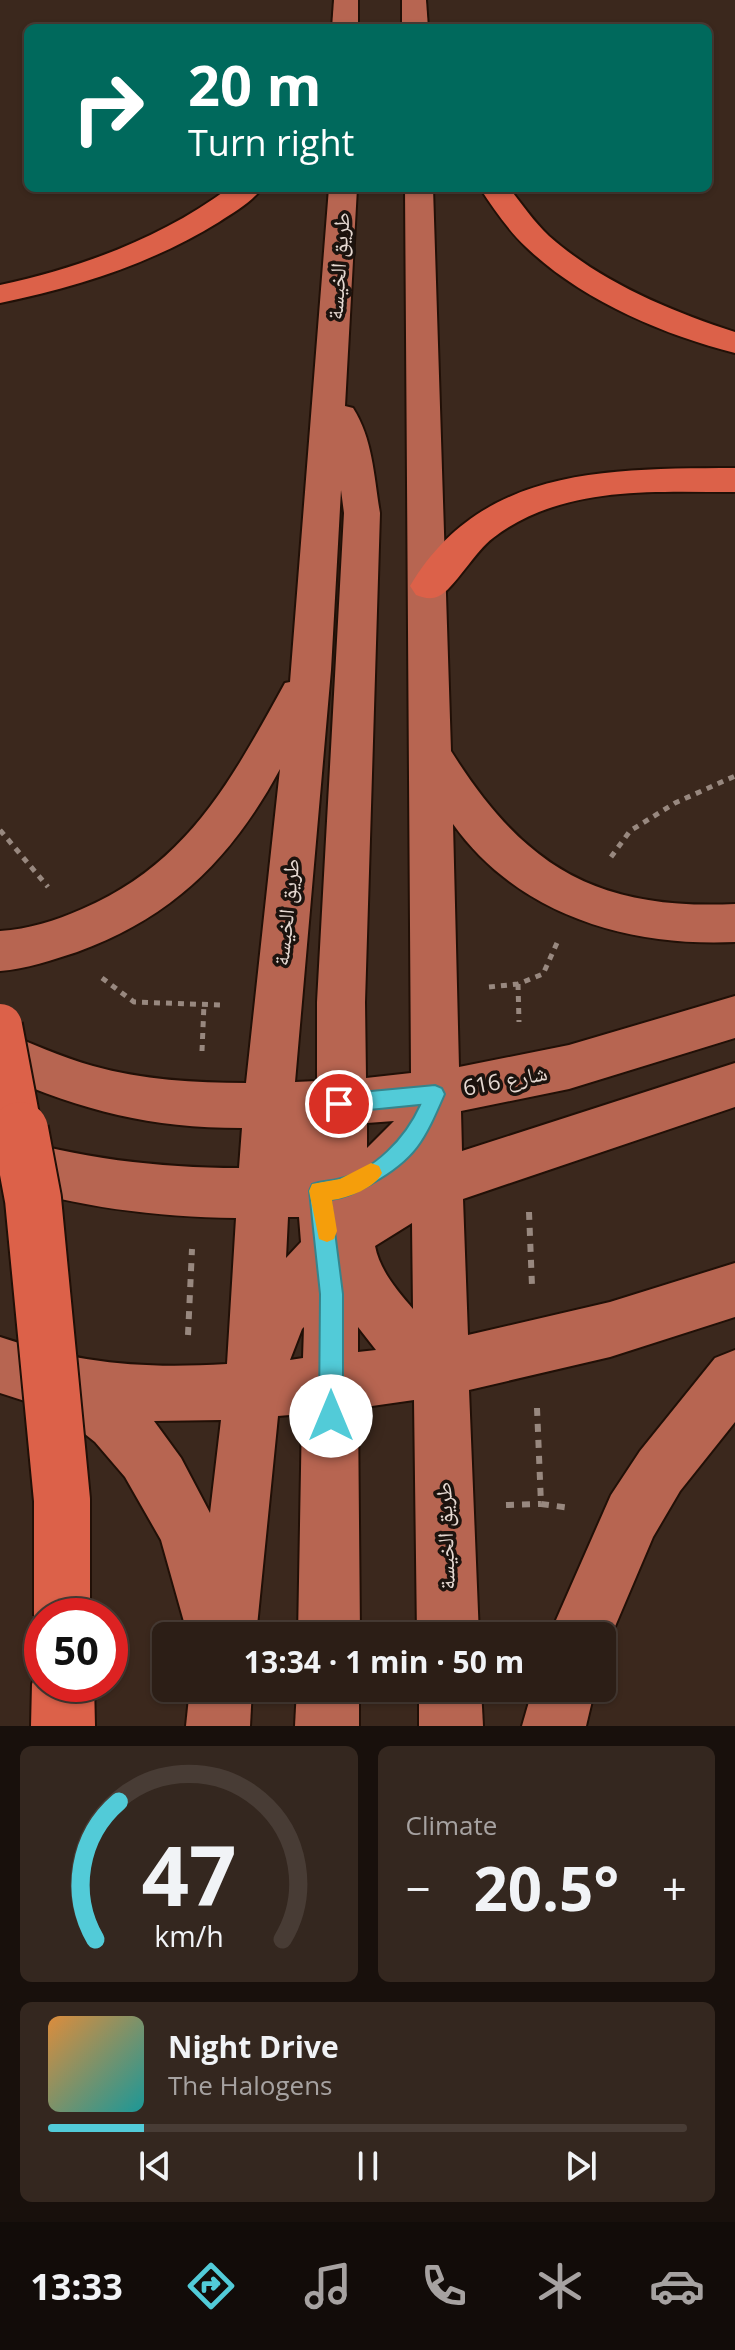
<!DOCTYPE html>
<meta charset="utf-8">
<style>
body{margin:0;font-family:"Open Sans","Noto Naskh Arabic",sans-serif;background:#34271f;color:#f1f3f6;height:100vh;display:flex;flex-direction:column;font-size:30px;white-space:nowrap}
*{box-sizing:border-box;margin:0}
p{font-size:26px;color:#a6a2a1}
.icon{flex:none;width:44px;height:44px;fill:none;stroke:currentColor;stroke-width:2;stroke-linecap:round;stroke-linejoin:round}
.map{position:relative;height:1726px;overflow:hidden}
.side{display:flex;flex-direction:column;gap:20px;padding:20px;background:#18100c;flex:1}
.side>*{flex:none}
.top-card{position:absolute;left:24px;top:24px;width:688px;height:168px;border-radius:12px;box-shadow:0 2px 6px #0004,0 0 0 2px #483c35;background:#00695c;color:#fff;overflow:hidden}
.speed{position:absolute;left:24px;top:1598px;display:flex;gap:16px;font-size:40px;font-weight:700;text-align:center}
.speed>*{display:grid;place-content:center;width:104px;height:104px;border-radius:50%;background:#2c1e16;box-shadow:0 2px 6px #0004,0 0 0 2px #483c35;line-height:1}
.speed .limit{border:12px solid #d22;background:#fff;color:#111}
.pin{position:absolute;display:grid;place-items:center;width:68px;height:68px;color:#fff;margin:-34px;border:4px solid #fff;border-radius:50%;box-shadow:0 2px 8px #0007}
.me{position:absolute;width:88px;margin:-44px;rotate:0deg;stroke-linejoin:round;filter:drop-shadow(0 0 6px #0008)}
.turn{display:flex;align-items:center;gap:28px;height:168px;padding:0 32px;font-size:36px}
.turn .icon{width:104px;height:104px;stroke-width:2.5}
.turn b{display:block;font-size:56px;line-height:68px}
.big{font-size:60px;font-weight:700;line-height:1.1}
.side .tile{flex:1;display:flex;flex-direction:column;justify-content:center;gap:12px;min-width:0;padding:0 28px;border-radius:12px;background:#34271f}
.side .dial{align-items:center;gap:0}
.dial svg{height:208px;overflow:visible;fill:none;stroke:#483c35;stroke-width:7;stroke-linecap:round;text-anchor:middle}
.dial text{fill:#f1f3f6;stroke:none}
.song{display:flex;align-items:center;gap:24px}
.cover{width:96px;height:96px;border-radius:12px;background:linear-gradient(135deg,hsl(30 70% 55%),hsl(180 70% 35%))}
.played{height:8px;border-radius:4px;background:linear-gradient(90deg,#52cbd8 15%,#483c35 15%)}
.keys{display:flex;justify-content:space-around;direction:ltr}
.heat{display:flex;justify-content:space-between;align-items:center;font-size:44px;direction:ltr}
.side .tiles{flex:1;display:grid;gap:20px;grid-template-columns:1fr 1fr}
.tile:last-child{grid-column:span 2}
.trip{position:absolute;left:152px;top:1622px;width:464px;height:80px;border-radius:12px;background:#2c1e16;box-shadow:0 2px 6px #0004,0 0 0 2px #483c35;font-weight:700;line-height:80px;text-align:center}
.tab-bar{display:flex;height:128px;justify-content:space-around;align-items:center;background:#120c09;color:#a6a2a1}
.tab-bar .icon{width:56px;height:56px}
.tab-bar .selected{color:#52cbd8}
.tab-bar b{font-size:36px;color:#f1f3f6}
.map>svg:first-child{display:block}
.lines{fill:none;stroke-linecap:round;stroke-linejoin:round}
.major-casing{stroke:#211007;stroke-width:4}
.highway-casing{stroke:#211007;stroke-width:4}
.path-far1{stroke:#98887f;stroke-width:5;stroke-dasharray:6 6;stroke-linecap:butt}
.path{stroke:#98887f;stroke-width:6;stroke-dasharray:8 8;stroke-linecap:butt}
.major{fill:#b76551;fill-rule:evenodd}
.highway{fill:#dc6149;fill-rule:evenodd}
.highway-bridge-far1-casing{stroke:#211007;stroke-width:48;stroke-linecap:butt}
.highway-bridge-casing{stroke:#211007;stroke-width:60;stroke-linecap:butt}
.highway-bridge-far1{stroke:#dc6149;stroke-width:44}
.highway-bridge{stroke:#dc6149;stroke-width:56}
.route{fill:#52cbd8;stroke:#35848c;stroke-width:2}
.slow{fill:#f59e0b}
.labels{text-anchor:middle;stroke-width:7;stroke-linejoin:round;paint-order:stroke}
.street-label{font-size:22px;fill:#e6d9d2;stroke:#1c130e}
</style>
<div class="map">
<svg width="735" height="1726" viewBox="0 0 735 1726">
<rect width="100%" height="100%" fill="#3b281d"/>
<g class="lines">
<g class="major-casing">
<g id="major">
<polygon points="334,0 358,0 358,28 332,28"/>
<polygon points="402,0 426,0 428,28 402,28"/>
<path d="M329,188H357L345,406L353,408C373,439 374,478 380,513L365,1002L366,1078L411,1073L405,188H433L451,751C524,867 596,910 735,904V942C628,947 518,915 453,824L459,1067L569,1045L735,996V1038L569,1089L461,1111L462,1151L735,1063V1107L463,1199L468,1335L610,1302L735,1263V1317L610,1357L469,1390L479,1636H417L414,1400L358,1408L360,1636H298L302,1414L278,1416L256,1636H188L161,1540L125,1477L95,1442L56,1411L0,1393V1337C80,1364 143,1369 227,1364L236,1218C155,1217 77,1207 0,1183V1135C78,1158 157,1168 239,1168L242,1128C149,1128 85,1111 0,1075V1031C31,1043 61,1057 93,1066C142,1080 195,1083 246,1083L280,769C232,858 173,917 77,952C52,960 27,969 0,971V931C29,929 55,921 82,909C188,864 232,779 285,683L290,682ZM341,490L344,513L317,1002V1081L295,1082L331,670ZM394,1121L367,1148V1123ZM288,1217H299L301,1242L286,1258ZM412,1223L413,1309C397,1290 380,1271 375,1246ZM304,1327L303,1358L290,1360L302,1329ZM358,1327L376,1350L358,1352ZM221,1420L210,1513L181,1458L154,1421Z"/>
<polygon points="735,1350 735,1422 680,1491 653,1537 602,1657 602,1636 549,1636 611,1495 640,1451 715,1358"/>
<polygon points="190,1688 252,1688 250,1726 186,1726"/>
<polygon points="297,1688 359,1688 359,1726 295,1726"/>
<polygon points="419,1688 481,1688 483,1726 419,1726"/>
<polygon points="533,1688 595,1688 586,1726 522,1726"/>
</g>
</g>
<g class="highway-casing">
<g id="highway">
<path d="M229,188H262C252,202 233,213 219,222C151,264 77,287 0,303V285C83,267 161,238 229,188Z"/>
<path d="M480,188H509C522,204 534,222 549,236C601,282 670,311 735,332V353C663,335 580,299 526,247C508,230 493,208 480,188Z"/>
<path d="M735,468V492C652,492 562,485 493,538C476,550 453,590 439,596C431,600 424,598 416,595L410,586C482,465 611,469 735,468Z"/>
<polygon points="41,1662 42,1684 94,1684 95,1726 31,1726 32,1684"/>
</g>
</g>
<g class="path-far1">
<polyline points="0,830 48,887"/>
<polyline points="611,857 630,831 675,803 735,776"/>
<polyline points="102,978 134,1002 220,1005"/>
<polyline points="518,984 519,1022"/>
<polyline points="489,987 518,984 543,974 557,943"/>
<polyline points="202,1051 204,1004"/>
</g>
<g class="path">
<polyline points="529,1212 532,1286"/>
<polyline points="188,1335 192,1249"/>
<polyline points="537,1408 541,1504 571,1508"/>
<polyline points="506,1505 541,1504"/>
</g>
<use href="#major" class="major"/>
<use href="#highway" class="highway"/>
<g class="highway-bridge-far1-casing">
<polyline id="highway-bridge-far1" points="0,1026 20,1132"/>
</g>
<g class="highway-bridge-casing">
<polyline id="highway-bridge" points="20,1130 33,1199 62,1500 62,1616"/>
</g>
<use href="#highway-bridge-far1" class="highway-bridge-far1"/>
<use href="#highway-bridge" class="highway-bridge"/>
</g>
<path class="route" d="M435,1085L442,1088L445,1094C425,1140 417,1159 372,1184C358,1191 347,1198 331,1200L343,1294V1416L339,1424L331,1427L323,1424L319,1416L320,1294L309,1191L312,1184C321,1180 329,1181 337,1179C374,1171 405,1138 420,1105L339,1113L332,1110L329,1104L332,1097L339,1094Z"/>
<path class="slow" d="M371,1163L379,1166L382,1173C375,1188 348,1198 332,1200L337,1231L334,1239L327,1242L319,1239L309,1191L312,1184L340,1179Z"/>
<g class="labels">
<g class="street-label">
<text transform="translate(338 266) rotate(-86)" y="8">طريق الخيسة</text>
<text transform="translate(286 912) rotate(-84)" y="8">طريق الخيسة</text>
<text transform="translate(505 1080) rotate(-11)" y="8">شارع 616</text>
<text transform="translate(445 1536) rotate(-92)" y="8">طريق الخيسة</text>
</g>
</g>
</svg>
<div class="speed"><div class="limit">50</div></div>
<div class="pin" style="left:339px;top:1104px;background:#d93025"><svg class="icon" aria-label="arrive" viewBox="0 0 24 24"><path d="M6 21V4h12l-3 4 3 4H6"/></svg></div>
<svg class="me" style="left:331px;top:1416px" viewBox="-20 -20 40 40"><circle r="19" fill="#fff"/><path d="M0-13L10 11 0 6-10 11z" fill="#52cbd8"/></svg>
<div class="trip">13:34 · 1 min · 50 m</div>
<div class="top-card">
<div class="turn"><svg class="icon" aria-label="right" viewBox="0 0 24 24"><path d="M7 20v-9h11M14 6l5 5-5 5"/></svg><div><b>20 m</b>Turn right</div></div>
</div>
</div>
<section class="side">
<div class="tiles">
<div class="tile dial"><svg viewBox="0 0 100 80">
<path d="M14 69A42 42 0 1 1 86 69"/>
<path d="M14 69A42 42 0 0 1 23 16" stroke="#52cbd8"/>
<text x="50" y="56" font-size="32" font-weight="700">47</text>
<text x="50" y="72" font-size="11">km/h</text>
</svg></div>
<div class="tile"><p>Climate</p>
<div class="heat"><a>−</a><b class="big">20.5°</b><a>+</a></div>
</div>
<div class="tile">
<div class="song"><i class="cover"></i><div><b>Night Drive</b><p>The Halogens</p></div></div>
<div class="played"></div>
<div class="keys"><svg class="icon" aria-label="previous" viewBox="0 0 24 24"><path d="M18 5L8 12l10 7zM5 5v14"/></svg><svg class="icon" aria-label="pause" viewBox="0 0 24 24"><path d="M8 5v14M16 5v14"/></svg><svg class="icon" aria-label="next" viewBox="0 0 24 24"><path d="M6 5l10 7-10 7zM19 5v14"/></svg></div>
</div>
</div>
</section>
<nav class="tab-bar">
<b>13:33</b>
<svg class="icon selected" aria-label="directions" viewBox="0 0 24 24"><path d="M12 3l9 9-9 9-9-9zM9 14v-3h6M13 9l2 2-2 2"/></svg>
<svg class="icon" aria-label="music" viewBox="0 0 24 24"><path d="M9 18V5l10-2v13"/><circle cx="6" cy="18" r="3"/><circle cx="16" cy="16" r="3"/></svg>
<svg class="icon" aria-label="phone" viewBox="0 0 24 24"><path d="M5 4h4l2 5-3 2q2 4 5 5l2-3 5 2v4C11 20 4 13 5 4z"/></svg>
<svg class="icon" aria-label="climate" viewBox="0 0 24 24"><path d="M12 3v18M4 7l16 10M4 17L20 7"/></svg>
<svg class="icon" aria-label="car" viewBox="0 0 24 24"><path d="M5 17H2v-5l4-1 3-4h7l3 4 3 1v5h-3M9 17h6M6 11h13"/><circle cx="7" cy="17" r="2"/><circle cx="17" cy="17" r="2"/></svg>
</nav>
